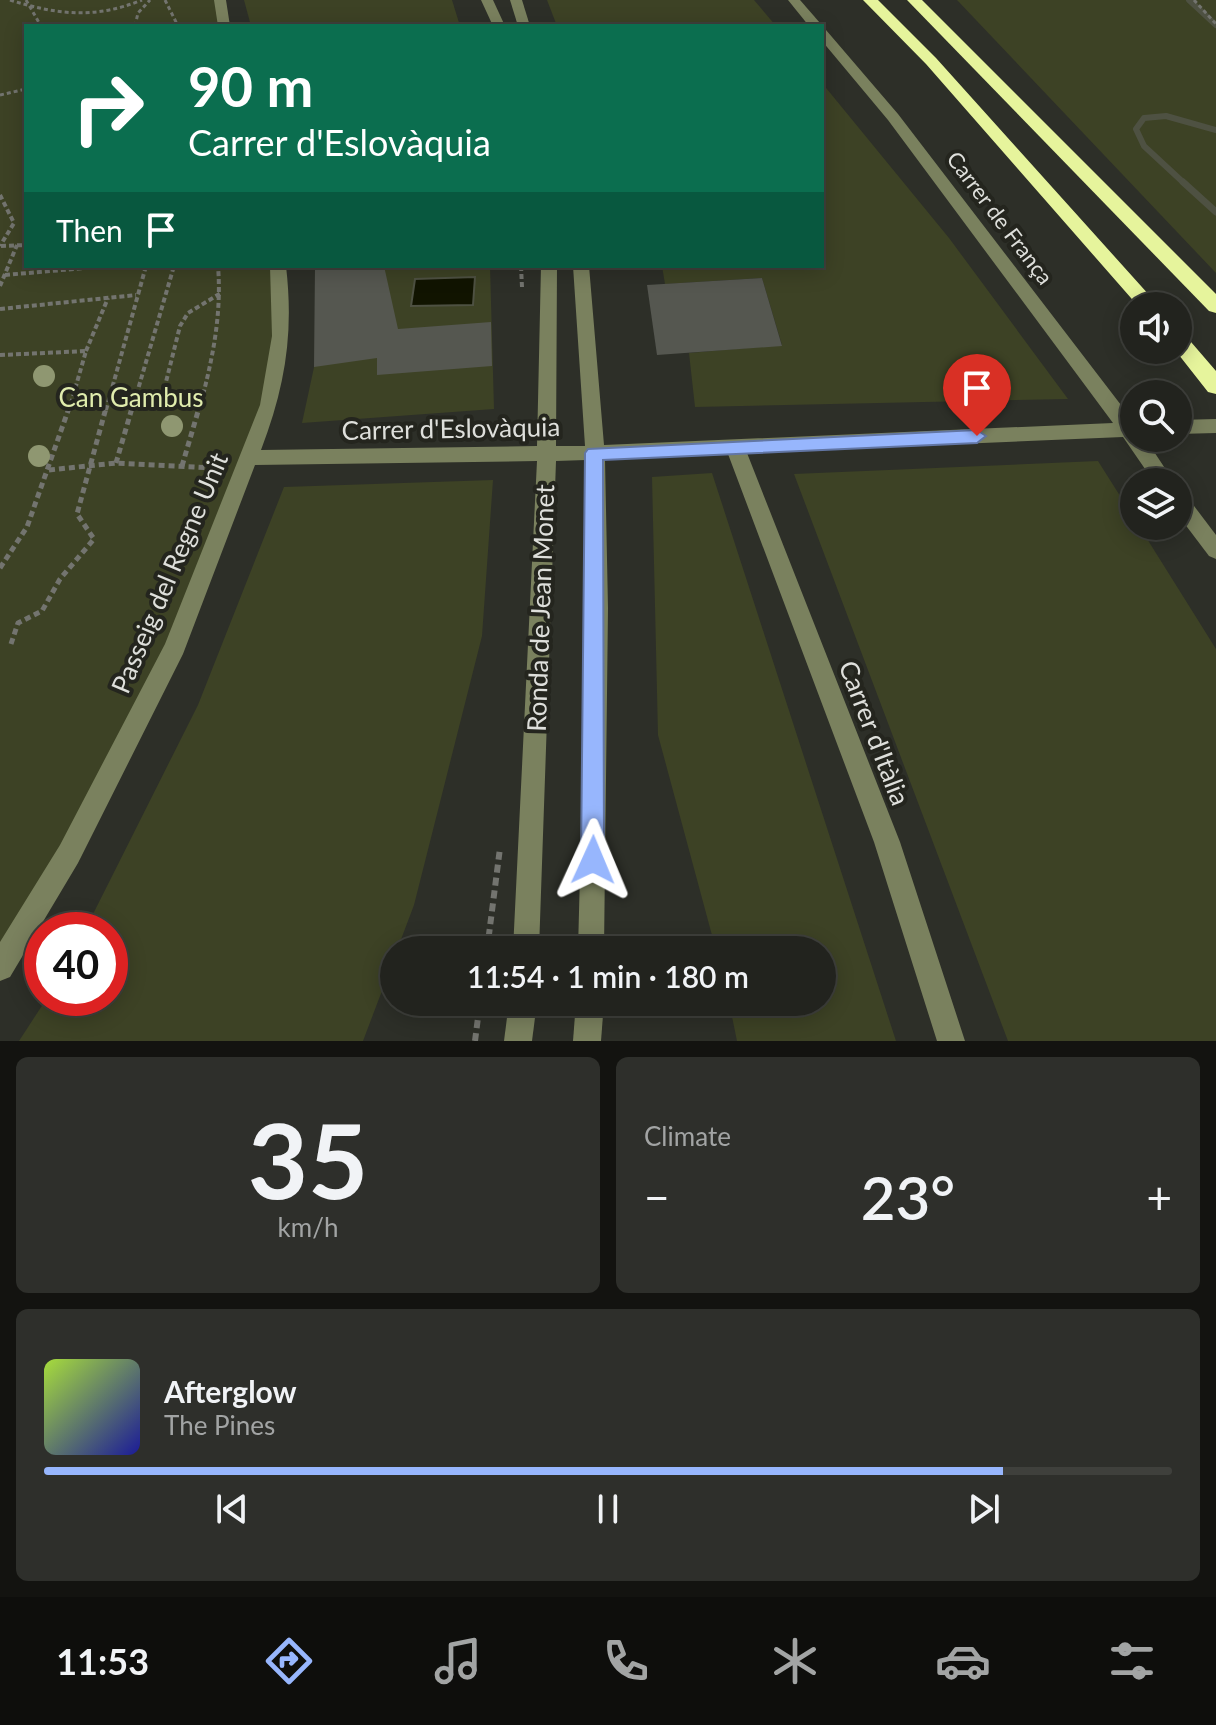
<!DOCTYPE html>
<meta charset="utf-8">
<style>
body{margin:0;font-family:Lato,sans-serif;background:#2e2f2b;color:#f1f3f6;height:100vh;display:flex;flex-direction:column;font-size:30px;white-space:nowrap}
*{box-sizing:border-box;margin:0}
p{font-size:26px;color:#a2a4a4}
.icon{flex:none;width:44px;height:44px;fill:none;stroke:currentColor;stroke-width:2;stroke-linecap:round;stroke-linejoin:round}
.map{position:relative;height:1041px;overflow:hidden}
.panel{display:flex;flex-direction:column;gap:16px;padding:16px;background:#131310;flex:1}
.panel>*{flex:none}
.hud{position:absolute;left:24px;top:24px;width:800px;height:244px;border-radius:0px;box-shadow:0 4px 20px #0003,0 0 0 2px #3f403c;background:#0b6e4f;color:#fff;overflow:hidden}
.buttons{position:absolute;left:1120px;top:292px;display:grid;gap:16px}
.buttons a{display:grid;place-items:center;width:72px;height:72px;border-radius:50%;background:#22231e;box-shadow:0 4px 20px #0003,0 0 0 2px #3f403c;font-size:40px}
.speed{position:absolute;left:24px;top:912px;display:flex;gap:16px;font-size:40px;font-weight:700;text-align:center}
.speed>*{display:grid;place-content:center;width:104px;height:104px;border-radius:50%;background:#22231e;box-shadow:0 4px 20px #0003,0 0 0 2px #3f403c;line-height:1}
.speed .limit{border:12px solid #d22;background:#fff;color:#111}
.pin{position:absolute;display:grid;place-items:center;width:68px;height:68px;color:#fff;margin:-82px -34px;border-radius:50% 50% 50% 0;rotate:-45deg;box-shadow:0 0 8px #0007}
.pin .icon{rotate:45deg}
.me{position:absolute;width:88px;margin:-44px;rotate:1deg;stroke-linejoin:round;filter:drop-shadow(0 0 6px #0008)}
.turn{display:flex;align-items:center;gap:28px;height:168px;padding:0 32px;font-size:36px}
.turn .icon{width:104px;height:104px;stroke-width:2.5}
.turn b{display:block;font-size:56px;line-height:68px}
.then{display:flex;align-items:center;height:76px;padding:0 32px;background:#0003;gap:16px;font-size:30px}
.big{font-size:60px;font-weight:600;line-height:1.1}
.panel .widget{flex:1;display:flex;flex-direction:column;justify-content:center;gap:12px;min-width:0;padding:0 28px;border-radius:12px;background:#2e2f2b}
.panel .dial{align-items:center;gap:0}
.dial b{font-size:104px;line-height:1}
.song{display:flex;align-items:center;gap:24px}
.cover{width:96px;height:96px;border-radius:12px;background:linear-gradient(135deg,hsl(80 70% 55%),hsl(240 70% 35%))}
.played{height:8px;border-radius:4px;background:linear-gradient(90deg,#97b6fd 85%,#3f403c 85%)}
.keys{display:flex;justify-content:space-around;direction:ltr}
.heat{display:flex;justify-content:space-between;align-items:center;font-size:44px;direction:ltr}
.panel .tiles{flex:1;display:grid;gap:16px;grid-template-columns:1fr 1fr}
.widget:last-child{grid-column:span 2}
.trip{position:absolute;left:380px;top:936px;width:456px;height:80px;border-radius:40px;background:#22231e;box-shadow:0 4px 20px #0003,0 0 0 2px #3f403c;font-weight:600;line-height:80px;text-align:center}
.dock{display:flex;height:128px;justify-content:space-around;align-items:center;background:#0e0e0c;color:#a2a4a4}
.dock .icon{width:56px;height:56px}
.dock .current{color:#97b6fd}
.dock b{font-size:36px;color:#f1f3f6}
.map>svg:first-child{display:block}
.green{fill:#3d4225}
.water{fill:#111400;stroke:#4e5142;stroke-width:2}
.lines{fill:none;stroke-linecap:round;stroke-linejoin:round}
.stream-far1{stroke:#4e5142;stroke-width:6}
.stream{stroke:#4e5142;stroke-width:7}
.building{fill:#555750}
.path-far3{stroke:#73746f;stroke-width:3;stroke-dasharray:4 3;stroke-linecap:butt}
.path-far2{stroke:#73746f;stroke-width:4;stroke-dasharray:5 3;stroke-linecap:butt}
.path-far1{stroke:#73746f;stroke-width:5;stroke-dasharray:6 4;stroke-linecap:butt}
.path{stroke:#73746f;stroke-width:6;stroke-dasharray:8 5;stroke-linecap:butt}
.minor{fill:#7a815e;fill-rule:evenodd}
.highway{fill:#e6f49c;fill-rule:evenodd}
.tree{fill:#8f9771}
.route{fill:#97b6fd;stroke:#6276a4;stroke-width:2}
.labels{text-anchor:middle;stroke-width:8;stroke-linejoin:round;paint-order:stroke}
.far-street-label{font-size:22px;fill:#dedfdb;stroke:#24251e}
.park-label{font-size:26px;fill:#e0ecad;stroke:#24251e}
.street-label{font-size:26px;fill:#dedfdb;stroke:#24251e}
</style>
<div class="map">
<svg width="1216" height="1041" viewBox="0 0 1216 1041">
<rect width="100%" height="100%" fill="#2d2f28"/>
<g class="green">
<polygon points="0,0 220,0 224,26 26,26 26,266 278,266 278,370 175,647 0,967"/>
<polygon points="244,0 452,0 460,26 251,26"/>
<polygon points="547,0 754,0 776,26 557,26"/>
<polygon points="957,0 1216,0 1216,273"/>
<polygon points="822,83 949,238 1068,399 695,407 689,353 782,345 762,278 665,284 662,266 822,266"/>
<polygon points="315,266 490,266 494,409 302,423 316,358"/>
<polygon points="1098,461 1134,518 1134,526 1139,526 1216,649 1216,1041 1008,1041 794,474"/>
<polygon points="712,473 896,1041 737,1041 729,1002 822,1002 822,950 716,950 658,735 652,477"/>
<polygon points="493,480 482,636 414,905 397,950 394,950 394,959 363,1041 19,1041 47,998 110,998 110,930 85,930 198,705 284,487"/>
</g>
<polygon class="water" points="475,277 473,305 411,306 415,279"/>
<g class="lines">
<g class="stream-far1">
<polyline points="1189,0 1216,25"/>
<polyline points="1185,184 1144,146 1136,129 1144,118 1166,116 1216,130"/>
</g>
<polyline class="stream" points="1183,182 1216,212"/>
</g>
<g class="building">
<polygon points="315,266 384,266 398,329 491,322 492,366 377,375 377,358 314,367"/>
<polygon points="762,278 782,346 657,355 647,285"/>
</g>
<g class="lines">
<g class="path-far3">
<path d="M10,0C58,15 95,19 142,0"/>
<polyline points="26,0 41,26"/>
<polyline points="165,0 178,26"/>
<polyline points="1194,0 1216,24"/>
<polyline points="135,26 138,13 150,0"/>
<polyline points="0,95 26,89"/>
</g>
<g class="path-far2">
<polyline points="0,195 14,223 0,246"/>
<polyline points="1,246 26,245"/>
<polyline points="521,266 522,287"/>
<polyline points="5,275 108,266"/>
<polyline points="0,286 17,245"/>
<polyline points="0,309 136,295"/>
<polyline points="86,351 108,298"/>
<polyline points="0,355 86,351 69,410"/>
<polyline points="132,409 163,394 180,326 188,313 221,293"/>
<polyline points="106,410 146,266"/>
<polyline points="132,410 174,266"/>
<path d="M199,410C212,362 222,316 218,266"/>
</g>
<g class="path-far1">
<polyline points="116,463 132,408"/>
<polyline points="182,466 199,408"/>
<polyline points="49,470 116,463 215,468"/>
<polyline points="0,568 27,527 69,408"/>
<polyline points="11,644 18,623 42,611 60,579 94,539 77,514 106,408"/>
</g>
<g class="path">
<polyline points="487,950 500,848"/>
<polyline points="475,1041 480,1002"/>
</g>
<g class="minor">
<polygon points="214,0 226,0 230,26 218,26"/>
<polygon points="481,0 493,0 505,26 493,26"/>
<polygon points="510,0 522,0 530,26 518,26"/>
<polygon points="788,0 800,0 820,23 822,26 809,26"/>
<path d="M822,29L826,30L898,114L1134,422V438H1145L1174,482H1154L1123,437L747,453L900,842L965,1041H937L874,842L728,454L605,460L608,608L604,950H578L587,608L586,460L556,461L539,950H513L537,461L255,465L183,654L78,863L10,977L0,981V942L60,845L165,644L260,405L272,336L270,266H286C294,334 285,387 261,450L537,446L541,266H557L556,446H585L573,266H589L604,445L1113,423L888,120L822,41Z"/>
<polygon points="1216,419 1216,433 1178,434 1178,420"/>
<polygon points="1178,492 1185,494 1216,535 1216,559 1209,556 1178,515"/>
<polygon points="509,1002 537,1002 532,1041 504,1041"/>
<polygon points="576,1002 604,1002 601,1041 573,1041"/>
</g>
<g class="highway">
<polygon points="863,0 878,0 936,58 1159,306 1138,306 926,64"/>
<polygon points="907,0 922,0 1216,294 1216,313 1209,311"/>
<polygon points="1178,333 1185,335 1216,371 1216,394 1208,392 1175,350 1178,350"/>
</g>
</g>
<g class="tree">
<circle cx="44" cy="376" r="11"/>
<circle cx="172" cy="426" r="11"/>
<circle cx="39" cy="456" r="11"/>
</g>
<polygon class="route" points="977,430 986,436 977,443 603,460 604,860 601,869 593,872 584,869 581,860 585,453 588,449"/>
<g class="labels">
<g class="far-street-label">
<text transform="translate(1000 218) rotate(53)" y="8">Carrer de França</text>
</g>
<g class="park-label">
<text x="131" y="407">Can Gambus</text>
</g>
<g class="street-label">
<text transform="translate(451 429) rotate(-1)" y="9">Carrer d'Eslovàquia</text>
<text transform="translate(170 573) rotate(-67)" y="9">Passeig del Regne Unit</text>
<text transform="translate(541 608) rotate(-88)" y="9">Ronda de Jean Monet</text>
<text transform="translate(874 733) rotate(69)" y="9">Carrer d'Itàlia</text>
</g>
</g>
</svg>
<div class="buttons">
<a><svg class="icon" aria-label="sound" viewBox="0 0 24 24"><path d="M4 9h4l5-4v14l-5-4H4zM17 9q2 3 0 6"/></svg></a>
<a><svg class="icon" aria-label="search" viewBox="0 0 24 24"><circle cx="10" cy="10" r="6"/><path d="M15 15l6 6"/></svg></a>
<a><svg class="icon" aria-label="layers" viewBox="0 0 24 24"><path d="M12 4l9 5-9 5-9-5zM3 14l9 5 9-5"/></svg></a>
</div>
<div class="speed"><div class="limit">40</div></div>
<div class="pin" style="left:977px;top:436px;background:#d93025"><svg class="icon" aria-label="arrive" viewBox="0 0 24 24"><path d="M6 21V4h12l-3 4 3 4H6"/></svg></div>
<svg class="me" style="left:593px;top:860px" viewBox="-20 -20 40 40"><path d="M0-17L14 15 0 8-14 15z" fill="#97b6fd" stroke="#fff" stroke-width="4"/></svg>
<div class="trip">11:54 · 1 min · 180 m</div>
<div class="hud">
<div class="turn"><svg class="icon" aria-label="right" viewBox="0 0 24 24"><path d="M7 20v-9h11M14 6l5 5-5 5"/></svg><div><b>90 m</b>Carrer d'Eslovàquia</div></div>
<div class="then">Then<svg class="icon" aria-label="arrive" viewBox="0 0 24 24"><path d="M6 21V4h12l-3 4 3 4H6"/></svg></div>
</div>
</div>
<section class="panel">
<div class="tiles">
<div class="widget dial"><b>35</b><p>km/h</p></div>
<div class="widget"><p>Climate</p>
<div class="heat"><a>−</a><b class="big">23°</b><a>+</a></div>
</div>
<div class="widget">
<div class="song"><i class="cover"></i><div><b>Afterglow</b><p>The Pines</p></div></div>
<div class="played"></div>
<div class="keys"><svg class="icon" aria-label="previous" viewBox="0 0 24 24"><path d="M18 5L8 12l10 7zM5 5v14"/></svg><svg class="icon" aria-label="pause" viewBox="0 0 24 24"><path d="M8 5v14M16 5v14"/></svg><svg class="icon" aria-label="next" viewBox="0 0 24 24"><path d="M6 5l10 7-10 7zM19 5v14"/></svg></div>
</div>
</div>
</section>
<nav class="dock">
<b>11:53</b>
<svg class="icon current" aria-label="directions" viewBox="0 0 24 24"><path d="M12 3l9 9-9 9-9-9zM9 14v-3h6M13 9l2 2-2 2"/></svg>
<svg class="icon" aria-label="music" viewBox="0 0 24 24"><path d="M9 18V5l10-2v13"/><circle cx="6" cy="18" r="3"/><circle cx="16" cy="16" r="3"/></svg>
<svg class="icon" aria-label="phone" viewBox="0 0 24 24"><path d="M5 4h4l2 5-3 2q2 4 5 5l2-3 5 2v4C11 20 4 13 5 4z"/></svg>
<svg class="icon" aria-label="climate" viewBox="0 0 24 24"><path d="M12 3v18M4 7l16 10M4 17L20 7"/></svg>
<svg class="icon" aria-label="car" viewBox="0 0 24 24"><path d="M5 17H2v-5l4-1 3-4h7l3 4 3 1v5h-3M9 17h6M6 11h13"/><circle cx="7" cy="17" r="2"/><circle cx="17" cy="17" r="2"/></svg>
<svg class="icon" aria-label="filters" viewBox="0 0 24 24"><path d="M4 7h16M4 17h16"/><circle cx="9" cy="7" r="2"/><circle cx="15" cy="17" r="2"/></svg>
</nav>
